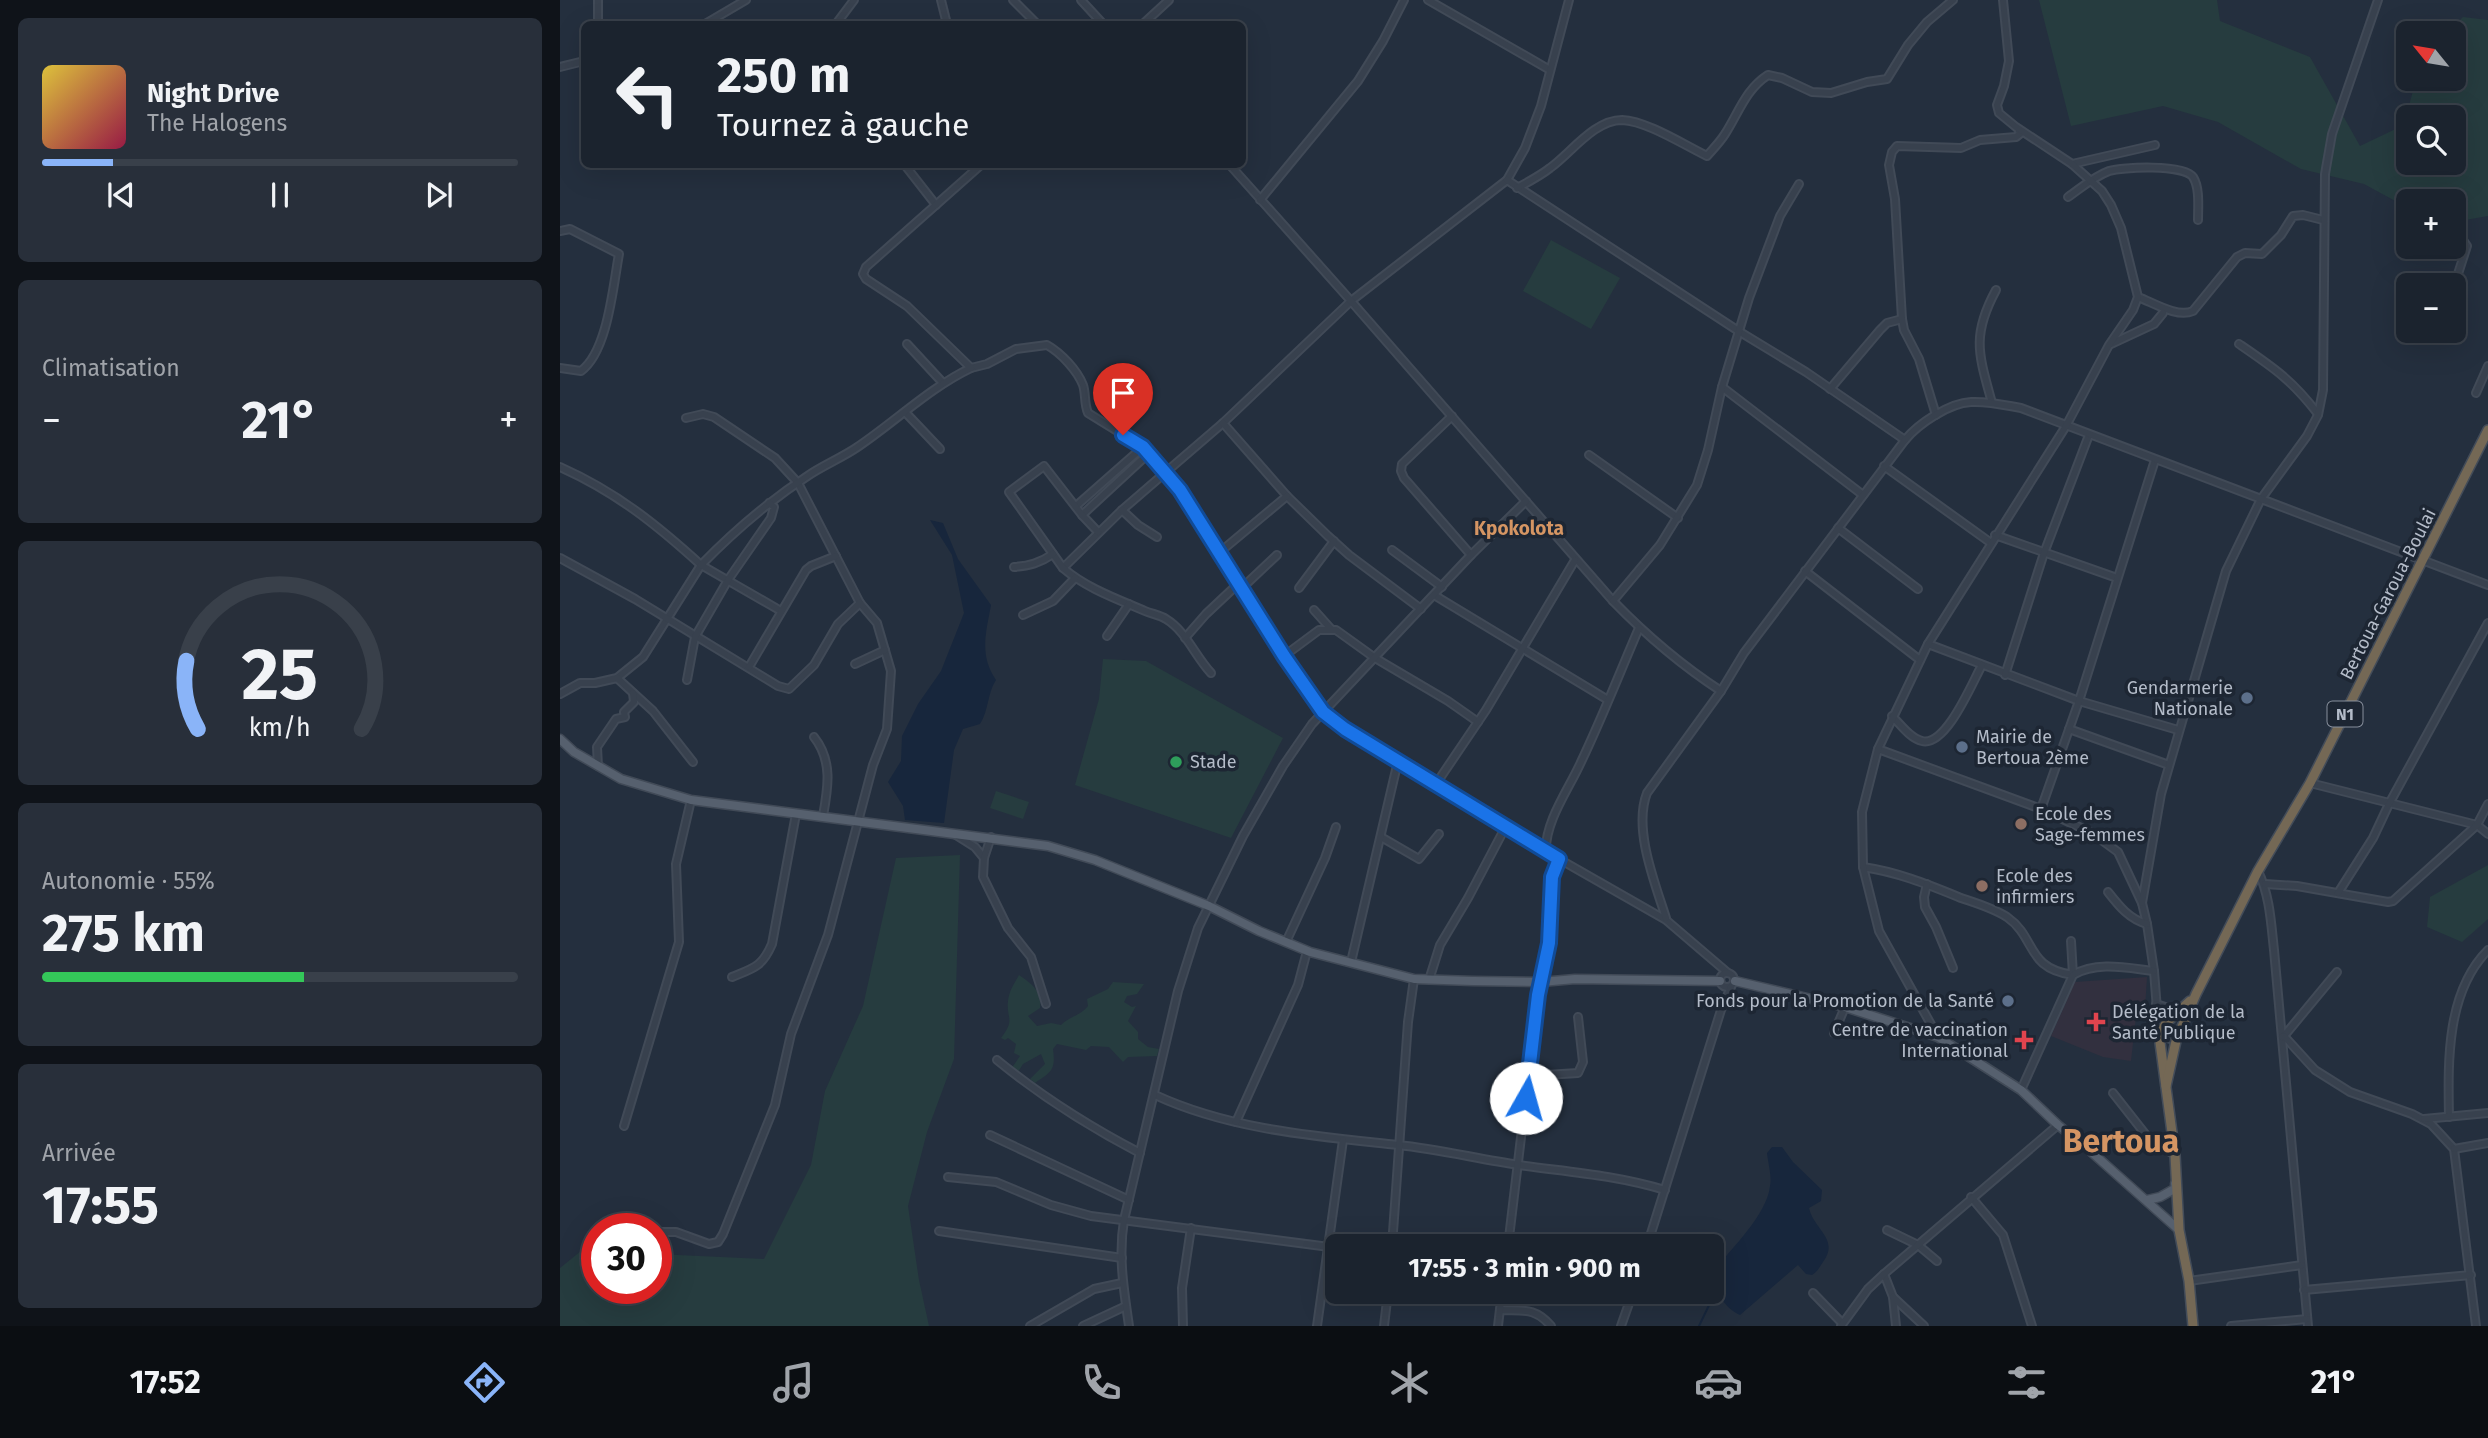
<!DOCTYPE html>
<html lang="fr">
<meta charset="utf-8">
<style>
body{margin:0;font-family:"Fira Sans",sans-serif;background:#282f3a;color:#f1f3f6;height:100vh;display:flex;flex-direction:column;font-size:26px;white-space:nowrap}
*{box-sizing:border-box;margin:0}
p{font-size:23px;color:#a0a4aa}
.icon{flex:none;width:38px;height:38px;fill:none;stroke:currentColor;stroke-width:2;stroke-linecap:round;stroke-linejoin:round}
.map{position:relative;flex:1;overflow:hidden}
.details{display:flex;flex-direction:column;gap:18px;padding:18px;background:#0f1319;width:560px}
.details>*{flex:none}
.hud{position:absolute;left:21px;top:21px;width:665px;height:147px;border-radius:10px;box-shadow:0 7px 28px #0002,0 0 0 2px #39404a;background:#1b232e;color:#f1f3f6;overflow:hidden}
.needle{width:46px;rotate:300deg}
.fabs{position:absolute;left:1836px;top:21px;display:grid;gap:14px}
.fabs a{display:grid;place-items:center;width:70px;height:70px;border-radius:10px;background:#1b232e;box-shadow:0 7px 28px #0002,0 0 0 2px #39404a;font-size:35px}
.speed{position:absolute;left:21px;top:1213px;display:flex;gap:14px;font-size:35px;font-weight:700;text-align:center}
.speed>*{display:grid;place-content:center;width:91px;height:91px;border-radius:50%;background:#1b232e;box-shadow:0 7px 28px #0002,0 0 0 2px #39404a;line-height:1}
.speed .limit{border:10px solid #d22;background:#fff;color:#111}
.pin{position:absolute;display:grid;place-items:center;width:60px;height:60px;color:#fff;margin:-72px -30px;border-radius:50% 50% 50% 0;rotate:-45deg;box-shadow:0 0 7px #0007}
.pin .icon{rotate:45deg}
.me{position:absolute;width:77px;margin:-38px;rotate:7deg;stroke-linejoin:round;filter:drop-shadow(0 0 5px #0008)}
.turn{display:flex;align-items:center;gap:24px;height:147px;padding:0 21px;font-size:32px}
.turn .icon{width:91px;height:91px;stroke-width:2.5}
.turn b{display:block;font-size:49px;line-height:60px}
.big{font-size:52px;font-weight:700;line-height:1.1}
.details .card{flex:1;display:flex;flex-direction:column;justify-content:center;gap:10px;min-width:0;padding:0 24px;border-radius:10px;background:#282f3a}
.details .dial{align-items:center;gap:0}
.dial svg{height:182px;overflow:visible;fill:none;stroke:#39404a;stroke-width:7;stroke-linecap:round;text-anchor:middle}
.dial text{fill:#f1f3f6;stroke:none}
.song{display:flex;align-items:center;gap:21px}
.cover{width:84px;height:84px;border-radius:10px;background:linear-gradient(135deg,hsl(50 70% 55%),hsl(340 70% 35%))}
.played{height:7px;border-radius:4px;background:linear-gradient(90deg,#8ab4f8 15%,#39404a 15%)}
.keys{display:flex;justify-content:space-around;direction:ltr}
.heat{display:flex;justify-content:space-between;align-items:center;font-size:38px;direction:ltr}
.charge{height:10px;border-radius:5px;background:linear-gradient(90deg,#34c759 55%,#39404a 0)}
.trip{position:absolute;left:765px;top:1234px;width:399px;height:70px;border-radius:10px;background:#1b232e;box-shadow:0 7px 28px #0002,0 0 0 2px #39404a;font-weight:700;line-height:70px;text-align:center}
.tabs{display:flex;height:112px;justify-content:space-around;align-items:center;background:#0b0e12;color:#a0a4aa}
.tabs .icon{width:49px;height:49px}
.tabs .current{color:#8ab4f8}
.tabs b{font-size:32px;color:#f1f3f6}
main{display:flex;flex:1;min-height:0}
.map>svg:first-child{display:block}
.medical{fill:#32303f}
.green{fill:#263c3f;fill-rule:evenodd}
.water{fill:#17263c}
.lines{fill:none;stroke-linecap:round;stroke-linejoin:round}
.stream{stroke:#17263c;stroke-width:2}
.minor-casing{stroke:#414a57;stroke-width:10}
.major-casing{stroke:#414a57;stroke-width:11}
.highway-casing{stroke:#434c59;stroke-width:12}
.minor{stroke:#38414e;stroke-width:6}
.major{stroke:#56606e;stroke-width:8}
.highway{stroke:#746855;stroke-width:9}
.route-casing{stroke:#114b97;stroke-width:18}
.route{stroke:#1a73e8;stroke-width:12}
.service-dot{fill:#5c6f8a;stroke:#1d2633;stroke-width:2.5}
.leisure-dot{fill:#2e9e5b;stroke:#1d2633;stroke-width:2.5}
.education-dot{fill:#8d6e63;stroke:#1d2633;stroke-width:2.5}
.health-dot{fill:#e0444e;stroke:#1d2633;stroke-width:2.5}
.labels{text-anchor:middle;stroke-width:7;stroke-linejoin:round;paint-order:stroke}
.shield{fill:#1d2633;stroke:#878f9c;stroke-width:2}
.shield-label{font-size:16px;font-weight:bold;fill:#b4bcc9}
.street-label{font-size:18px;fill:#b4bcc9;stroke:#1d2633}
.poi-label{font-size:18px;fill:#b4bcc9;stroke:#1d2633;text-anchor:start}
.neighbourhood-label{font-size:19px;font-weight:bold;fill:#d59563;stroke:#1d2633}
.town-label{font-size:32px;font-weight:bold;fill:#d59563;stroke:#1d2633}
</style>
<main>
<section class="details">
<div class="card">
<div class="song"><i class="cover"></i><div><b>Night Drive</b><p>The Halogens</p></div></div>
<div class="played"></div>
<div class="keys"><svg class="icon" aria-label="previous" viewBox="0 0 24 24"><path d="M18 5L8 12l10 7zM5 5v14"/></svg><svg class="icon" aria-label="pause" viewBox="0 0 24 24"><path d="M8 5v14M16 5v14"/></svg><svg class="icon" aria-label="next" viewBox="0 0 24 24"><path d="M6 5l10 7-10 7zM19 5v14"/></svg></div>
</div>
<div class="card"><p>Climatisation</p>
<div class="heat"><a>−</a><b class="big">21°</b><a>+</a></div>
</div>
<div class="card dial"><svg viewBox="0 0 100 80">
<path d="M14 69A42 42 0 1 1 86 69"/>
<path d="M14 69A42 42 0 0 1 9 39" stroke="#8ab4f8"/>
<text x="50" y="56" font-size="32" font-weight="700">25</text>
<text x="50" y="72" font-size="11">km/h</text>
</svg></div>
<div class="card"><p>Autonomie · 55%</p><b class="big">275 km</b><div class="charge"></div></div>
<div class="card"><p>Arrivée</p><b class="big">17:55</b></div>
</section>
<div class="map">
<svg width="1928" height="1326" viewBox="0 0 1928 1326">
<rect width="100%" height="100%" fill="#242f3e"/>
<polygon class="medical" points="1587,977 1585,1009 1577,1008 1571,1061 1543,1057 1491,1036 1515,982"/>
<g class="green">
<path d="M1479,0H1657L1660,21L1750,57L1800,146L1844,125L1856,79H1894V33H1887L1903,17L1928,20V216L1894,222V201H1848V208L1804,184L1741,169L1658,122L1603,106L1511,126ZM1848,117H1894V163H1848Z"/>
<polygon points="991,240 1060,278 1031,329 963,291"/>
<polygon points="543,659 586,661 723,738 671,838 515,785 539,699"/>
<polygon points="436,791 469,802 463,819 430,808"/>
<polygon points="400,855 394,1059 367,1132 348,1206 359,1280 369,1326 0,1326 0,1268 37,1238 37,1288 96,1288 96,1254 204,1259 251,1165 265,1091 303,1006 336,858"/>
<polygon points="1928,865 1928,919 1902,942 1867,927 1870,897"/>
<path d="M459,975C472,984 482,991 480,1008L468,1016L477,1026L491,1023L501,1025C510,1016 520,1016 528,1006L527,999L548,989L553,982L584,984L577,994L567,996L564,1002L572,1007L576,1006L568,1021L578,1032V1039L588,1047L599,1049L597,1056L568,1057L563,1062L549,1047L531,1046L526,1050L497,1044L493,1049C496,1071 491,1072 475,1083L470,1079L485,1064L481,1054L463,1064L458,1072L451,1069L460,1056L454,1053L456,1044L448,1038L445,1040L441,1038C456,1019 446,1019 448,1001C449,991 454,984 459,975Z"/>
</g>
<g class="water">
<path d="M370,520L383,523L398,559L431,605C426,633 419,655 436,680C427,694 429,710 420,724L403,729L394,750L384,823L345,820L343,806L328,782L341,761L342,736L358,704L381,671L404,613L392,555Z"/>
<path d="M1212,1147H1222L1233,1162L1262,1190L1261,1201L1249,1208C1254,1230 1280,1239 1263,1262C1259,1268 1258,1271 1252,1275L1246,1274L1238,1265L1180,1315C1166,1310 1151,1287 1152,1273C1170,1250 1207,1215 1210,1186C1212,1176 1208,1163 1207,1153Z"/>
</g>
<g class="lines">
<polyline class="stream" points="1139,1326 1153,1297 1159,1291"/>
<g class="minor-casing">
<g id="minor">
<polyline points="381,0 387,24"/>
<polyline points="453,0 477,24"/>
<polyline points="521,0 543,24"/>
<polyline points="868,0 990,70"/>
<polyline points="1009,0 981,106 965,148 947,180 791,301 663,423 606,472 620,490 724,656 763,712 785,729 999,859 1106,920 1168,973"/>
<polyline points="38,24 38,0"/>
<polyline points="145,24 186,0"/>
<polyline points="276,24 294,0"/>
<polyline points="583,24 609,0"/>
<polyline points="0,67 24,61"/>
<polyline points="344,164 376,205"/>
<path d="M669,164L791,301L1053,601C1086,635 1121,665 1161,691"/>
<polyline points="1512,164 1595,145"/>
<polyline points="947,180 1180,332 1246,372 1345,440"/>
<path d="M957,188C968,182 980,176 990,168C1011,153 1034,120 1062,120C1087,121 1124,145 1147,156C1153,149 1160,142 1165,134C1179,112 1186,89 1208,75L1222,78L1252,92L1271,93L1307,82L1327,79L1348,45L1367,22L1393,0"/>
<path d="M1508,197C1521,188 1533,177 1549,171C1562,167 1624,164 1633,177C1640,188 1638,207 1638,220"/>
<polyline points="700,200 798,81 823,41 844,0"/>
<path d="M0,231L10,229L59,254C53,286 48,351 21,371L0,368"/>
<path d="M1578,297C1594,303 1617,318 1633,311L1677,257L1685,253L1702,254L1721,235L1733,216L1743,215L1763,220"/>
<polyline points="1894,300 1896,280 1907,246 1903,240 1897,236"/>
<polyline points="1889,338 1890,331"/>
<polyline points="347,344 383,383"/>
<polyline points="1551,344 1594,324 1603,313"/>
<path d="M1679,344C1714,368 1732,380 1758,414"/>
<path d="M411,368L427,364L456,349L487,345C501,353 517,370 523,385C526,394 524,404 528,413L583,447L606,472L562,510L503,568"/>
<polyline points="1162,387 1303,495"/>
<polyline points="1270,389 1320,330 1327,323 1342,319"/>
<polyline points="1916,393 1928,366"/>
<path d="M1432,403C1419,355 1411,336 1436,290"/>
<polyline points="345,412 380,449"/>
<polyline points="1376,415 1359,359 1344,330 1342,319 1335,199 1329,165 1332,152 1337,146 1401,148 1420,140 1456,137 1461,133 1459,131"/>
<polyline points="892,416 842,464 841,471 844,478 911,555"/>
<polyline points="126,418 143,414 154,417 215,458 238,483 300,603"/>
<polyline points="663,423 727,496 768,536 789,555 861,609"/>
<polyline points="1029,455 1118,518"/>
<polyline points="1324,466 1431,543"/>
<path d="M0,467C56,492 96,524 141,565L83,657L57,678L35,683H20L0,694"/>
<polyline points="516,506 583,447"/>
<polyline points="562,510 578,525 597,537"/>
<polyline points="522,515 589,453"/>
<polyline points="1278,528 1358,589"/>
<path d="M538,532L522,515L484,466L449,492L503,568C526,588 557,599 585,611C592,614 600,615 606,619C626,631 635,656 651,673"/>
<polyline points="1435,535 1557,578"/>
<polyline points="832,550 882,587"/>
<polyline points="660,552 727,496"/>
<polyline points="0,558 75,599 218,686 229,689 254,665 278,624 300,603 317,623 331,671 327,729 313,765 268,935 231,1034 215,1105 163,1234 158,1242 149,1244 116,1232 96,1232"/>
<path d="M454,567C469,566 480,563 493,554"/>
<polyline points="1245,571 1360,660"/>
<polyline points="682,588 717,555"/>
<polyline points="739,588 774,541"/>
<polyline points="874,595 1048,700"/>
<polyline points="1053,601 1100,545 1137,485 1148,450 1162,387 1189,298 1220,216 1239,184"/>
<polyline points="754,610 771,629"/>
<path d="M221,611L141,565C174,531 209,501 249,475C264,465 281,458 296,448C335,422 369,388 411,368L347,306L306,279L303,274L306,267L422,164"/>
<polyline points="463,615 493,601 515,578"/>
<polyline points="547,636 569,604"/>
<polyline points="625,638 646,614 679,583"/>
<polyline points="1368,644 1519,701 1618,730"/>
<polyline points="724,656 759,630 776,630 815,658 888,701 918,722"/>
<polyline points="295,664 325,650"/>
<polyline points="189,667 246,570 251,566 276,556"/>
<polyline points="1445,675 1484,553 1529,435"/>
<polyline points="57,678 93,711 133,762"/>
<polyline points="127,680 135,637 168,580 211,518 214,507 209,503"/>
<path d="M1332,716C1341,725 1350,738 1362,741C1386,747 1412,683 1422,665"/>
<polyline points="1509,729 1609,765"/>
<path d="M254,737C273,761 268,788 263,816"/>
<polyline points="1318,749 1481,809 1532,833 1558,852 1582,903 1587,924 1594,971 1599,1035 1616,1041"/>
<polyline points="38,766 37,747 56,719 65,717 64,712 74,702 73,693"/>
<polyline points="1750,783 1917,825 1928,834"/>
<polyline points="876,784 926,710 1015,560"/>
<polyline points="1481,809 1519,701 1595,460"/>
<polyline points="396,835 415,847 424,858"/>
<polyline points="431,837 424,858 423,877 448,928 471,957 486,1004"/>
<polyline points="821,837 859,859 879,834"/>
<path d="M986,851C985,821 1009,789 1021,762C1042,718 1060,672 1079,628"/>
<path d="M1303,867C1338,872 1369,885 1401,898C1416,903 1433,908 1447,917C1477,938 1465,968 1513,975L1511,941"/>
<path d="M1698,871C1710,896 1711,923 1714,950L1748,1326"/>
<polyline points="1367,884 1364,897 1365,907 1376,927 1393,968"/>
<polyline points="1705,884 1737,886 1828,902 1833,901 1917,825 1928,804"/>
<path d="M1548,892C1559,906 1569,919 1587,924"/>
<polyline points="1778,893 1813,838 1829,804 1928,623"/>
<polyline points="1582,903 1601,794 1666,571 1701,499 1747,436 1758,415 1763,390 1765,174 1772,134 1818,0"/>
<path d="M1106,918C1095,883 1073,829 1087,793L1161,691L1184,653L1345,440C1358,424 1389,403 1411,402C1428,401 1444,405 1461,408L1928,585"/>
<polyline points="726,942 765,858 776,827"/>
<polyline points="791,962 838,761"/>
<circle cx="1167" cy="980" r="7"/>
<path d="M172,977C194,968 202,967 212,944L236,814"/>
<polyline points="869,980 880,945 908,898 946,826"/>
<polyline points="1596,1004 1618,1011 1625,1018"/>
<polyline points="1274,1033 1285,1007"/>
<polyline points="1724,1036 1777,972"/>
<polyline points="1378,1037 1319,931 1303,867 1302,812 1318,749 1368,644 1506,426 1549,345 1573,310 1578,297 1561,228 1551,205 1542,191 1512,164 1456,127 1439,113 1437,105 1444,86 1449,61 1443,0"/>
<polyline points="1722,1037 1724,1036 1755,1070 1790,1092 1852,1114 1871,1124 1894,1149 1916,1326"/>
<path d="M437,1060C481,1096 530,1127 580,1153"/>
<polyline points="969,1076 1018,1073 1023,1062 1018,1017"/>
<path d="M1461,1090L1513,975C1537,961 1567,968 1594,971"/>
<polyline points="1553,1093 1590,1140 1615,1155"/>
<path d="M595,1095C671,1130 755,1136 838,1145C878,1149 918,1159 959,1165C1009,1172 1055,1175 1105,1190"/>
<path d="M1889,1117C1888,1062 1886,992 1928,950"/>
<polyline points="1864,1119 1928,1113"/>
<polyline points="676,1122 738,985 747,951"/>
<polyline points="64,1126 119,942 116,864 131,800"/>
<polyline points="430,1135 569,1200"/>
<polyline points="1894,1149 1928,1143"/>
<polyline points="388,1177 436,1182 491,1205 531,1216 777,1248"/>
<polyline points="1411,1197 1443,1235 1472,1326"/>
<polyline points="55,1222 78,1228"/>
<polyline points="1327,1230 1358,1245 1377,1261"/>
<polyline points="379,1231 562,1258"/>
<polyline points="832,1246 848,1022 854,979"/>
<polyline points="948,1246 978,995 989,943 992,877 999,859"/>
<polyline points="1087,1246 1161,1010 1171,987"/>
<polyline points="1324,1274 1333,1297 1336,1326"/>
<polyline points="1629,1281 1742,1265"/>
<polyline points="1744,1290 1911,1275"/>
<polyline points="1253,1293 1282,1323"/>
<polyline points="1333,1297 1364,1326"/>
<path d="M940,1310C963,1311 975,1307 991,1326"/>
<polyline points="470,1326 534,1289 562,1283"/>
<polyline points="523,1326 566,1306"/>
<path d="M569,1326C564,1291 558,1256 564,1220L618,991L638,928L683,836L723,766L752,724L911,555L966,501"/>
<polyline points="623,1326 622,1288 631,1228"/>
<polyline points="757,1326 783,1140"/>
<polyline points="824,1326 828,1292"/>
<polyline points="938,1326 942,1292"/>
<polyline points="1061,1326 1073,1292"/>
<polyline points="1281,1326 1308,1289 1324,1274 1498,1125"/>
<polyline points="1671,1326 1747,1319"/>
</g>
</g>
<g class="major-casing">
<g id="major">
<polyline points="0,739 14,752 61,779 131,800 488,846 535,860 649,906 699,931 750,952 854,979 913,981 981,982 1015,979 1160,981"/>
<polyline points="1175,981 1285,1007 1378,1037 1461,1090 1498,1125 1528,1149 1619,1230"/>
<polyline points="1587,1200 1600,1197 1616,1188 1615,1184"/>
</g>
</g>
<g class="highway-casing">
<g id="highway">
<polyline points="1630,1001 1606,1023 1599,1035 1615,1155 1619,1230 1629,1281 1633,1326"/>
<polyline points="1606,1086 1616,1041 1636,994 1698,871 1750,783 1928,430"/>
</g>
</g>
<use href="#minor" class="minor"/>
<use href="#major" class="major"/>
<use href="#highway" class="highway"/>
</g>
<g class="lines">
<g class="route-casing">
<polyline id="route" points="563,435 583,447 620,490 724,656 763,712 785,729 999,859 992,877 989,943 978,995 966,1098"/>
</g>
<use href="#route" class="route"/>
</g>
<g class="service-dot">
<circle cx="1687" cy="698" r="7"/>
<circle cx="1402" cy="747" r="7"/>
<circle cx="1448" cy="1001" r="7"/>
</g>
<circle class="leisure-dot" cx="616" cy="762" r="7"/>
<g class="education-dot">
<circle cx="1461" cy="824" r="7"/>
<circle cx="1422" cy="886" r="7"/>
</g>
<g class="health-dot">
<path d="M1532.5 1011.5h7v7h7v7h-7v7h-7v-7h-7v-7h7z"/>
<path d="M1460.5 1029.5h7v7h7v7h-7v7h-7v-7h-7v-7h7z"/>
</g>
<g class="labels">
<rect class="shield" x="1767.5" y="701.5" width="35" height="25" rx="5"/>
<g class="shield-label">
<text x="1785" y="720">N1</text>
</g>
<g class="street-label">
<text transform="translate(1828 594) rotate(-63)" y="6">Bertoua-Garoua-Boulai</text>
</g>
<g class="poi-label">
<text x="1673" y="694" text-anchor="end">Gendarmerie<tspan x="1673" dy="21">Nationale</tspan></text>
<text x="1416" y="743">Mairie de<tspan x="1416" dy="21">Bertoua 2ème</tspan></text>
<text x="630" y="768">Stade</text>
<text x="1475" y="820">Ecole des<tspan x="1475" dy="21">Sage-femmes</tspan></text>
<text x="1436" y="882">Ecole des<tspan x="1436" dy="21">infirmiers</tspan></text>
<text x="1434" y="1007" text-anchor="end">Fonds pour la Promotion de la Santé</text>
<text x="1552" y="1018">Délégation de la<tspan x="1552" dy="21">Santé Publique</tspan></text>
<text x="1448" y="1036" text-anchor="end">Centre de vaccination<tspan x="1448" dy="21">International</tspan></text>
</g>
<g class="neighbourhood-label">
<text x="959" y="535">Kpokolota</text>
</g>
<g class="town-label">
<text x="1561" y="1152">Bertoua</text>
</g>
</g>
</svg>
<div class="fabs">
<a><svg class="needle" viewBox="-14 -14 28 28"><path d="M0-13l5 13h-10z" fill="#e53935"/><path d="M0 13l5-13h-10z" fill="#a0a4aa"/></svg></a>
<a><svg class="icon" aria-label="search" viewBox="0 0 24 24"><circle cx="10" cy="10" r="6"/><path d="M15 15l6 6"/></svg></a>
<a>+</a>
<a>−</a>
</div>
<div class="speed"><div class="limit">30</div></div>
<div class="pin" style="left:563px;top:435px;background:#d93025"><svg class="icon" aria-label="arrive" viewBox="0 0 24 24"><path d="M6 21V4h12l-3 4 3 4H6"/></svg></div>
<svg class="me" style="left:966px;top:1098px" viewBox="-20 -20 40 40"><circle r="19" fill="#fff"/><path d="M0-13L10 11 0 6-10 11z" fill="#1a73e8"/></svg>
<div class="trip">17:55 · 3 min · 900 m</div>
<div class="hud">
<div class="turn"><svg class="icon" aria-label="left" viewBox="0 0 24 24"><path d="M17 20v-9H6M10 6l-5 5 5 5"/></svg><div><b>250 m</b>Tournez à gauche</div></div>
</div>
</div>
</main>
<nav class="tabs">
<b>17:52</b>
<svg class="icon current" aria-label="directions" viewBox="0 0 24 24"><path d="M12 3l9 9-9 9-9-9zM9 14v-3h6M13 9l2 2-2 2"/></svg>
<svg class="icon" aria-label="music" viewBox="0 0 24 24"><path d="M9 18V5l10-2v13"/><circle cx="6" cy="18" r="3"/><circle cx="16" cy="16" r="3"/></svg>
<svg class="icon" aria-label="phone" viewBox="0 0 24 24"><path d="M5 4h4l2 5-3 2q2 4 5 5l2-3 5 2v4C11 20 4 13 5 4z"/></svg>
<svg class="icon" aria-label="climate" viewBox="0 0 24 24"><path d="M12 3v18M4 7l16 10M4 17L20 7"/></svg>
<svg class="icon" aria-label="car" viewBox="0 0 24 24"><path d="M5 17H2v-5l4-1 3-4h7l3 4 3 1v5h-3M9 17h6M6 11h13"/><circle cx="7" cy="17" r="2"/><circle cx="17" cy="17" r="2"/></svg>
<svg class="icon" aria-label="filters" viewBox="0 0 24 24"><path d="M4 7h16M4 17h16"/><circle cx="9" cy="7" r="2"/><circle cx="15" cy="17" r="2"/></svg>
<b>21°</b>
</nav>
